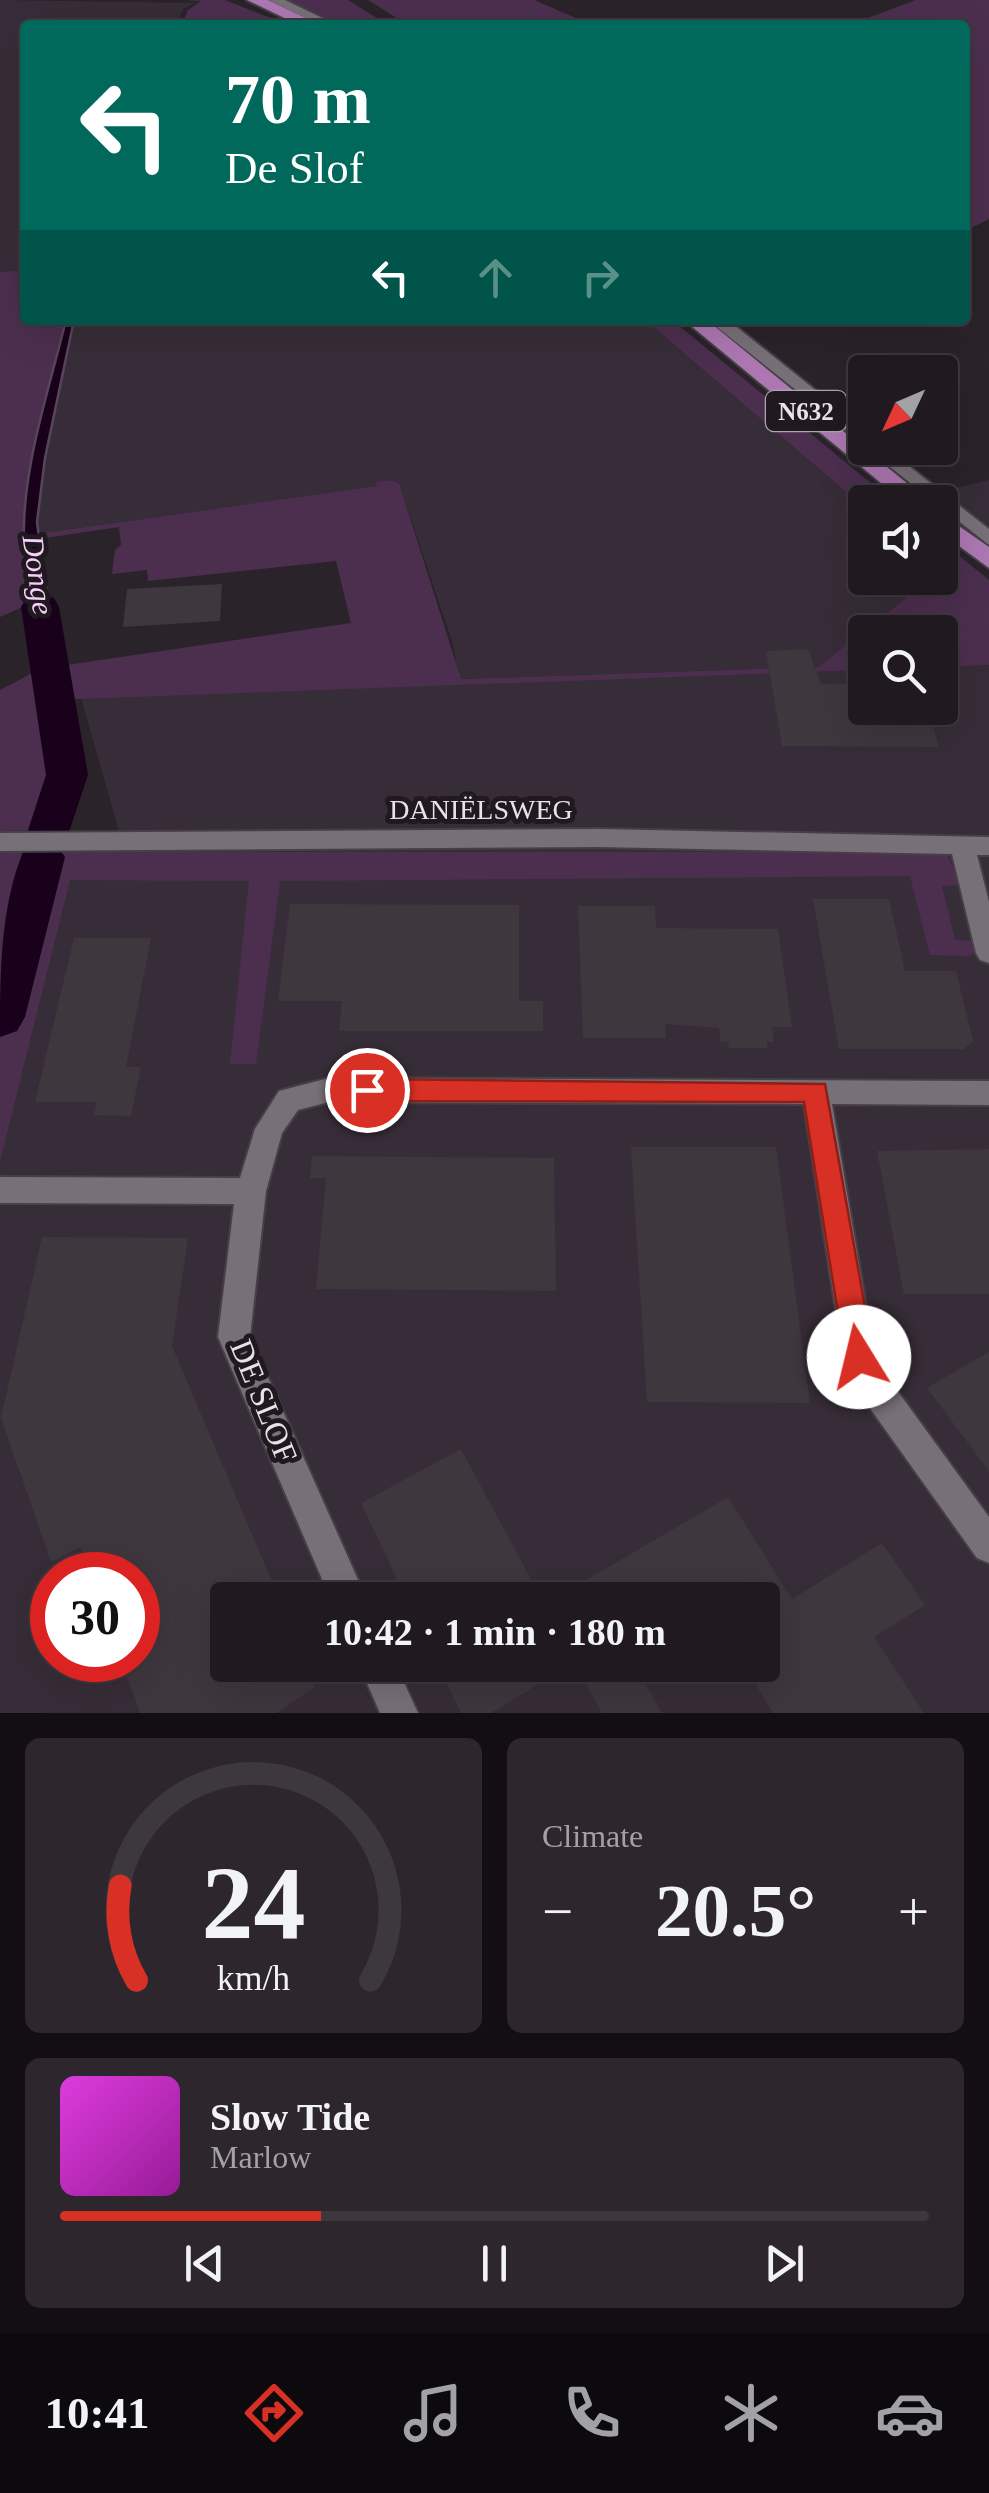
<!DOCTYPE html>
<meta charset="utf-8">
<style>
body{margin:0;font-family:"Times New Roman",serif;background:#2d272d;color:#f1f3f6;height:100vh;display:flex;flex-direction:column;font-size:38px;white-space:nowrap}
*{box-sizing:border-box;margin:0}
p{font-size:32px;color:#a2a1a5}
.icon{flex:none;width:55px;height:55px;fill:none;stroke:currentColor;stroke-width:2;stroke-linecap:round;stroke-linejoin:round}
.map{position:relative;height:1713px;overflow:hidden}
.panel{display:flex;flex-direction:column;gap:25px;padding:25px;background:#120e12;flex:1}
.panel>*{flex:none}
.hud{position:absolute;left:20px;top:20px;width:950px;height:305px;border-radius:10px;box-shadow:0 10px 40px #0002,0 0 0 2px #3d383e;background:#00695c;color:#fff;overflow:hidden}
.needle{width:65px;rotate:226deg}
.controls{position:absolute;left:848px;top:355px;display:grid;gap:20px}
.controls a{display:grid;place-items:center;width:110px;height:110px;border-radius:10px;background:#201a20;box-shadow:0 10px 40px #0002,0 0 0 2px #3d383e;font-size:50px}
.speed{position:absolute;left:30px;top:1552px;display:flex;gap:20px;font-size:50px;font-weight:700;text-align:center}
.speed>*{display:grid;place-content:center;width:130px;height:130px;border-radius:50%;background:#201a20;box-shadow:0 10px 40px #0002,0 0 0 2px #3d383e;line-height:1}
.speed .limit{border:15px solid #d22;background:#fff;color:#111}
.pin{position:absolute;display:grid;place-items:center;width:85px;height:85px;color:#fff;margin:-42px;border:5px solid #fff;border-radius:50%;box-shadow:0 2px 10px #0007}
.me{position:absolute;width:110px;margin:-55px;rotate:351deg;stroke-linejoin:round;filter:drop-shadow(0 0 8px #0008)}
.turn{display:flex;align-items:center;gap:35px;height:210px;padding:0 40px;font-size:45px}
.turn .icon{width:130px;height:130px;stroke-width:2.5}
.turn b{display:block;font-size:70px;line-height:85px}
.lanes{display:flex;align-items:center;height:95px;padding:0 40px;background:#0003;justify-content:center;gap:50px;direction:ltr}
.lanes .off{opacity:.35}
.big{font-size:75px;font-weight:800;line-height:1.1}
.panel .tile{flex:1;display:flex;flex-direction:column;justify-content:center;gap:15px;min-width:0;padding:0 35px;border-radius:15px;background:#2d272d}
.panel .dial{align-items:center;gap:0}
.dial svg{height:260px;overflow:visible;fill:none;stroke:#3d383e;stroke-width:7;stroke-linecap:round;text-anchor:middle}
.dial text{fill:#f1f3f6;stroke:none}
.song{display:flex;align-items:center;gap:30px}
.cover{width:120px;height:120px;border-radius:15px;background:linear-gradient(135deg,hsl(300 70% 55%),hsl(300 70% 35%))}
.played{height:10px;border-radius:5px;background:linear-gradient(90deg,#d93025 30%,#3d383e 30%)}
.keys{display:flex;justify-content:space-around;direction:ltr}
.heat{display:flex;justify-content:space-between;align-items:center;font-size:55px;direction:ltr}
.panel .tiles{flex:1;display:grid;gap:25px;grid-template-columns:1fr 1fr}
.tile:last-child{grid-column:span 2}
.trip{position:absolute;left:210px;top:1582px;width:570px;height:100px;border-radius:10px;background:#201a20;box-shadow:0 10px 40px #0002,0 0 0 2px #3d383e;font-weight:800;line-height:100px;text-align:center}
.tabs{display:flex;height:160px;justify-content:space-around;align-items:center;background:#0d0a0d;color:#a2a1a5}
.tabs .icon{width:70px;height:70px}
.tabs .current{color:#d93025}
.tabs b{font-size:45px;color:#f1f3f6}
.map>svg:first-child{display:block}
.built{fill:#372d38;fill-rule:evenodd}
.green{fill:#4c2f4f}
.water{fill:#19011c;stroke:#574559;stroke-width:2.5}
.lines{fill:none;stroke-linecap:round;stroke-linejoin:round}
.river{fill:#19011c;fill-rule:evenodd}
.building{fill:#3e373e}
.minor-casing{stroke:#454046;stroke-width:4}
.major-casing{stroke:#454046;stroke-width:4}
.minor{fill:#787078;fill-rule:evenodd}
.major{fill:#ad78b2;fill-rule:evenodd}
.route{fill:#d93025;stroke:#8d1f18;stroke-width:2.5}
.labels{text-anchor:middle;stroke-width:10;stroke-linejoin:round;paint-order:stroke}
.shield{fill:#201a20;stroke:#aba7ac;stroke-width:2.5}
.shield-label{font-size:25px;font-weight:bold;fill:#e7e3e8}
.street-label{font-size:28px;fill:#e7e3e8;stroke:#201a20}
.water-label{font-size:30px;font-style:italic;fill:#facffd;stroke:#201a20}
.near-street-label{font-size:32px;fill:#e7e3e8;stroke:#201a20}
</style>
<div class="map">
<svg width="989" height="1713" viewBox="0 0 989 1713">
<rect width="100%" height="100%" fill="#2a232a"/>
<g class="built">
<polygon points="0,0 195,3 183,9 176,25 25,25 25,270 0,272"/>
<polygon points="74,320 645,320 865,508 865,578 932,578 818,667 460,679 452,641 399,483 389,480 377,482 378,486 37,534 45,458"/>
<polygon points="989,480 989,543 937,501 952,489"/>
<path d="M989,665V1713H0V829L119,831L81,698L865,670V708H940V667ZM52,1575H138V1660H52ZM228,1600H762V1665H228Z"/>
</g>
<g class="green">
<polygon points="185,0 225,0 288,25 182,25 188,10 201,1"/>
<polygon points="279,0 348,0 388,25 335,25"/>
<polygon points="368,0 534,0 592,25 408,25"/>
<polygon points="916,0 989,0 989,219 965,231 965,25 849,25"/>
<polygon points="25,270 25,320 66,320 33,461 24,521 27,605 0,617 0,272"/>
<polygon points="645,320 672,320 894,502 865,502 865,508"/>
<polygon points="389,480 399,483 461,679 818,667 932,578 940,578 940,540 989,580 989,665 940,667 940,632 865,632 865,670 51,700 64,786 53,830 0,831 0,690 40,669 351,623 336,561 148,581 147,570 112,574 115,550 121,545 119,527 38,539 37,534 377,486 376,482"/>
<polygon points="0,852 930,852 947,855 962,885 942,886 955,940 975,941 977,950 970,956 930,955 910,876 280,881 256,1064 230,1064 249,881 70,880 0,1161"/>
</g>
<path class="water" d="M66,320H74L45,458L37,522L57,666L40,669C30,621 22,574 24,524C26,456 50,386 66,320Z"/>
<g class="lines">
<path class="river" d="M40,595L54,598L59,607L88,775L66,841L56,844L65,857L25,1017L17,1031L0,1037C0,973 0,903 26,845L36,842L28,830L46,775L21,607L26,598Z"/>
</g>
<g class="building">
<polygon points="222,584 220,621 123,627 127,589"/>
<polygon points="808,649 821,684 865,684 865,708 928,708 939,747 782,746 766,651"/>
<polygon points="813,899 889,899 905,971 956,971 973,1041 964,1049 839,1049"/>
<polygon points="290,904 519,905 519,1001 543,1001 543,1031 339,1031 342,1001 278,1001"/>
<polygon points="578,906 655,906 656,928 778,929 792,1027 772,1027 774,1042 767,1042 767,1048 729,1048 728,1042 721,1042 719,1028 665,1024 666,1038 583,1038"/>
<polygon points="74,938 151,938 126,1067 141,1067 131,1116 94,1115 97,1102 35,1102"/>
<polygon points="631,1147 776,1147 810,1403 647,1402"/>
<polygon points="989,1149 989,1294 904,1294 877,1151"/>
<polygon points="312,1156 554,1158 556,1291 316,1289 326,1178 310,1178"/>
<polygon points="42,1237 188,1238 172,1346 280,1600 228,1600 228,1665 305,1665 315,1687 276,1713 140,1713 121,1660 138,1660 138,1575 91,1575 81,1547 51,1562 1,1418"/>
<polygon points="989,1352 989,1471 927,1388"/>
<polygon points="461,1449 542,1600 407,1600 361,1503"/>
<polygon points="728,1497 792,1599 882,1543 925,1605 874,1637 924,1713 773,1713 744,1665 762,1665 762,1600 552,1600"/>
<polygon points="438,1665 571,1665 491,1713 461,1713"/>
<polygon points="576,1665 635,1665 662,1713 602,1713"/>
</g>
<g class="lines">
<g class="minor-casing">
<g id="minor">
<polygon points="269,0 285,0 337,25 319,25"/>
<polygon points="708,320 728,320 865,430 865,445"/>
<polygon points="866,448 886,448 989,529 989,545"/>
<polygon points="599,829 989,837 989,855 977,855 989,902 989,963 980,960 976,953 952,854 599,847 0,851 0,833"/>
<polygon points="329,1078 989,1081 989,1105 832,1104 874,1353 891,1382 989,1517 989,1563 977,1558 867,1404 843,1357 804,1104 329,1102 298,1110 282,1133 266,1191 250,1337 367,1600 331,1600 218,1337 234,1204 0,1203 0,1177 240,1178 255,1129 279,1091"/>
<polygon points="359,1665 396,1665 418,1713 380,1713"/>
</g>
</g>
<g class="major-casing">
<g id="major">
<polygon points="247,0 268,0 320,25 299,25"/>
<polygon points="684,320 707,320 930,502 904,502"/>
<polygon points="940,513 989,547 989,568 940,532"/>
</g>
</g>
<use href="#minor" class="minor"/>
<use href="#major" class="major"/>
</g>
<polygon class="route" points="367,1079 825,1084 874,1357 870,1367 859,1371 849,1367 845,1357 804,1102 367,1101 354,1090"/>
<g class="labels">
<rect class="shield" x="766" y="391" width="80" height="40" rx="8"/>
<g class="shield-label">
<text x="806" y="420">N632</text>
</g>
<g class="street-label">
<text x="481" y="819">DANIËLSWEG</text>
</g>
<g class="water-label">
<text transform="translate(38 575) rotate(82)" y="10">Donge</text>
</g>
<g class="near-street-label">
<text transform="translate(264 1401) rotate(68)" y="11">DE SLOF</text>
</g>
</g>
</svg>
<div class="controls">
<a><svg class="needle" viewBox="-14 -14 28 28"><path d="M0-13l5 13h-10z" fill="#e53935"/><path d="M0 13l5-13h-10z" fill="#a2a1a5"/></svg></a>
<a><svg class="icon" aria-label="sound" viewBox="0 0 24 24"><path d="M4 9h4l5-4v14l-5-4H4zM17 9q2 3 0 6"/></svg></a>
<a><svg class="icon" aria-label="search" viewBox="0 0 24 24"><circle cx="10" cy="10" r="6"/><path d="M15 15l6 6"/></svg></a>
</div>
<div class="speed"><div class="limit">30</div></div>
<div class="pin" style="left:367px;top:1090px;background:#d93025"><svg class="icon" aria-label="arrive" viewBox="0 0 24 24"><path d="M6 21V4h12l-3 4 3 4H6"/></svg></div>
<svg class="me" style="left:859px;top:1357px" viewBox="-20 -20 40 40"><circle r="19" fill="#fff"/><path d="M0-13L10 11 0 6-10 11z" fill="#d93025"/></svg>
<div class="trip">10:42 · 1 min · 180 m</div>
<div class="hud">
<div class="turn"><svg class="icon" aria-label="left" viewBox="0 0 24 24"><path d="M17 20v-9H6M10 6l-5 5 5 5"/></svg><div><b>70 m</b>De Slof</div></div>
<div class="lanes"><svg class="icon" aria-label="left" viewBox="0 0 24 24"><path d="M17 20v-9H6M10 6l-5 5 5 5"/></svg><svg class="icon off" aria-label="ahead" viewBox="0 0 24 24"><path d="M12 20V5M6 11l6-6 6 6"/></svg><svg class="icon off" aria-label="right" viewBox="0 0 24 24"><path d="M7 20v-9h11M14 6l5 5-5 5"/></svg></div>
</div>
</div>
<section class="panel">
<div class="tiles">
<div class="tile dial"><svg viewBox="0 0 100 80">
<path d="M14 69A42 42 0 1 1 86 69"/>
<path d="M14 69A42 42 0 0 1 9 40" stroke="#d93025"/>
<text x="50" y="56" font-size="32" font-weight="700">24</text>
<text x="50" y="72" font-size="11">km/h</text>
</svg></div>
<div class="tile"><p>Climate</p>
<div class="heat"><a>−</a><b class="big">20.5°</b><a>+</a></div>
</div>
<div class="tile">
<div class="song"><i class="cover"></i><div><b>Slow Tide</b><p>Marlow</p></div></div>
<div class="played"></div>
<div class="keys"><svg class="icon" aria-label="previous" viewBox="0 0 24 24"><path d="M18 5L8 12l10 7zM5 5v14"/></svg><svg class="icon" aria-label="pause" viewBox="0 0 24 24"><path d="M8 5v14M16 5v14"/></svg><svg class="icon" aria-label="next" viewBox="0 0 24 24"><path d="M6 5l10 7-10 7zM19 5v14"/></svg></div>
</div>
</div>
</section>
<nav class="tabs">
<b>10:41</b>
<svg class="icon current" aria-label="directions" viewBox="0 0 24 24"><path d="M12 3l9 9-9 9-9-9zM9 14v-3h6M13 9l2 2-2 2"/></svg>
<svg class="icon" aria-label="music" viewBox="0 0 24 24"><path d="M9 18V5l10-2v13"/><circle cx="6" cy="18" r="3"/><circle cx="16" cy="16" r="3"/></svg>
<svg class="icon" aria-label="phone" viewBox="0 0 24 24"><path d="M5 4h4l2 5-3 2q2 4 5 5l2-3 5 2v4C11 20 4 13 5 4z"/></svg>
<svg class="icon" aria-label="climate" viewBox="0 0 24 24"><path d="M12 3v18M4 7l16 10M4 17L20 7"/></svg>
<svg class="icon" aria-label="car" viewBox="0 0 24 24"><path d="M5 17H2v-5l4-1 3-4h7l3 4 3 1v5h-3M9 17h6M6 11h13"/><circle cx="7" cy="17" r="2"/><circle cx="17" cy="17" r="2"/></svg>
</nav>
